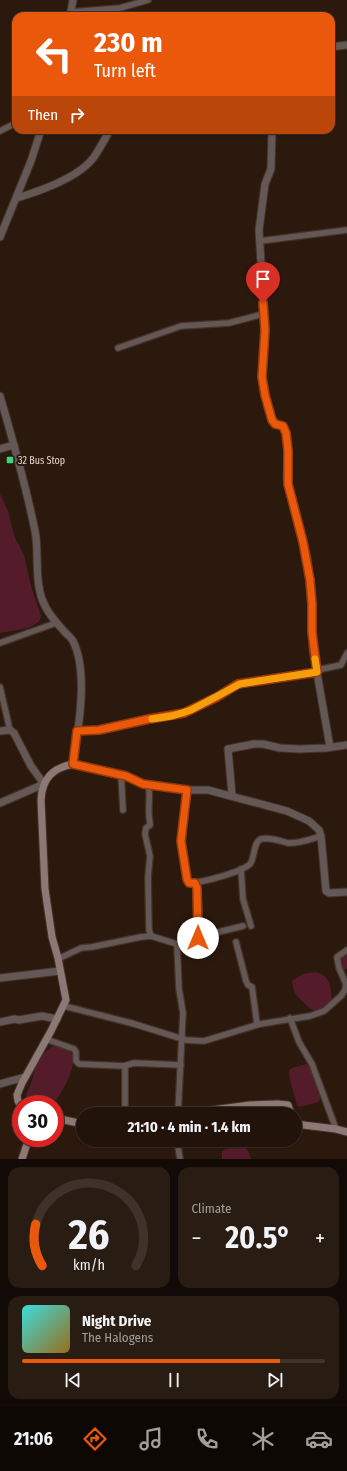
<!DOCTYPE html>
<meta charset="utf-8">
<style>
body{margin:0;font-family:"Fira Sans Condensed",sans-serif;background:#291c13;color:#f1f3f6;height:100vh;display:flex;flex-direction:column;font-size:15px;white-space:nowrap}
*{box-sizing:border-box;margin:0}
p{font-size:13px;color:#a29e9c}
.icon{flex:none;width:22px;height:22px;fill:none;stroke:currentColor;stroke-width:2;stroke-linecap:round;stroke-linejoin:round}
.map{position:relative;height:1159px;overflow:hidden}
.drawer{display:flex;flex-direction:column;gap:8px;padding:8px;background:#120a06;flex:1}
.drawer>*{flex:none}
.top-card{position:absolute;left:12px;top:12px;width:323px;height:122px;border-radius:12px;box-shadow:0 1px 3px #0004,0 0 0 1px #3e322b;background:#ea580c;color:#fff;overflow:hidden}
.speed{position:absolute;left:12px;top:1095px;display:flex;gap:8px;font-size:20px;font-weight:700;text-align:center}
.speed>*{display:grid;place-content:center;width:52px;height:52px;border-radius:50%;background:#21130a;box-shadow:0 1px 3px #0004,0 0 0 1px #3e322b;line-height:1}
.speed .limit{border:6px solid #d22;background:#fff;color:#111}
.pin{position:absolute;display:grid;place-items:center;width:34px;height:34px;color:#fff;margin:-41px -17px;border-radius:50% 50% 50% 0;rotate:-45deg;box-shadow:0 0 4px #0007}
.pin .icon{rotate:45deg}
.me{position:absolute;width:44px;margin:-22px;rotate:0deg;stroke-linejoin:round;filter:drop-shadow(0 0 3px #0008)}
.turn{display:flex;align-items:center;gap:14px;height:84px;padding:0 16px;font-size:18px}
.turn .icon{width:52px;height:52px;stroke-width:2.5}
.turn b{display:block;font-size:28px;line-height:34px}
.then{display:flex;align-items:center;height:38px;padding:0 16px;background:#0003;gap:8px;font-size:15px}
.big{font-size:30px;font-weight:700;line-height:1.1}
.drawer .tile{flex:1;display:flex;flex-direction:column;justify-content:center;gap:6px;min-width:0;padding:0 14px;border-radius:12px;background:#291c13}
.drawer .dial{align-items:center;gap:0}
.dial svg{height:104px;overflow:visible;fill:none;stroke:#3e322b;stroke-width:7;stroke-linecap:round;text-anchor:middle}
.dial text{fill:#f1f3f6;stroke:none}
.song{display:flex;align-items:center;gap:12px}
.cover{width:48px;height:48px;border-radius:6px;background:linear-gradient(135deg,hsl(180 70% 55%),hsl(40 70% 35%))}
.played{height:4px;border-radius:2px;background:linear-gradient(90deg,#ea580c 85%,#3e322b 85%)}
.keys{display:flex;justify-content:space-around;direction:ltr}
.heat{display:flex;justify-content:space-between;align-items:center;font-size:22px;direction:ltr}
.drawer .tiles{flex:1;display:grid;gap:8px;grid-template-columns:1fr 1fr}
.tile:last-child{grid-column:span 2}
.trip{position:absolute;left:76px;top:1107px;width:226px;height:40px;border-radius:20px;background:#21130a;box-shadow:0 1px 3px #0004,0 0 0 1px #3e322b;font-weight:700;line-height:40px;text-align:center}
.tabs{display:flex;height:64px;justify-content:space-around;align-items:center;background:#0d0804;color:#a29e9c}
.tabs .icon{width:28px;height:28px}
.tabs .active{color:#ea580c}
.tabs b{font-size:18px;color:#f1f3f6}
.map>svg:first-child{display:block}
.water{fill:#541b2b}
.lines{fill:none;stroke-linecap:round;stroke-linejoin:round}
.minor-casing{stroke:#453329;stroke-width:8}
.tertiary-casing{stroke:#453329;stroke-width:9}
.secondary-casing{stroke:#453329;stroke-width:9}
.minor{stroke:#645856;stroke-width:5.5}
.tertiary{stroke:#645856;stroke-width:7}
.secondary{stroke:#8c7976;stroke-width:7}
.route-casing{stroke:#983908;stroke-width:10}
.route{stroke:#ea580c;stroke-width:7}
.slow{stroke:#f59e0b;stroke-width:7}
.poi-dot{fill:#36d881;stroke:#2c190e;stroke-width:1.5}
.labels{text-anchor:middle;stroke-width:4;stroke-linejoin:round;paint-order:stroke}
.poi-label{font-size:10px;fill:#e1d3cc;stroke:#2c190e;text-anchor:start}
</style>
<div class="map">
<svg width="347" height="1159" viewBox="0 0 347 1159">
<rect width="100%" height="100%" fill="#2c190e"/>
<g class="water">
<polygon points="0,494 8,511 15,538 24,555 31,586 41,616 39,622 28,628 0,633"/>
<polygon points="347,953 347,969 342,970 339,959"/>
<path d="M316,972C331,975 331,989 332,1002C319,1012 316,1015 303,1002C296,995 293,992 292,981L303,974Z"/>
<path d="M54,1046C59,1047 65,1046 69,1050C82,1060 61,1095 53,1104H38L28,1100L26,1095C28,1089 32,1083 33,1077C35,1066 42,1050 54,1046Z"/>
<polygon points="310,1063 321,1097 319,1102 300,1107 297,1105 290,1080 289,1071 292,1068"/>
<polygon points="277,1107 285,1109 288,1114 267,1114 270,1108"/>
<polygon points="240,1146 245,1146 248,1151 251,1159 222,1159 222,1152 225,1149"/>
</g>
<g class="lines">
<g class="minor-casing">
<g id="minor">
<polyline points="71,12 120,8 148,0"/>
<polyline points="0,131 16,123"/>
<polyline points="260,241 347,230"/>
<polyline points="118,348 181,326 229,323 263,314"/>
<polyline points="0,643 56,623"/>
<polyline points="0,687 10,730"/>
<polyline points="77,731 99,730 149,719 184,713 217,697 238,684 317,672 322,669 341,665 347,653"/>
<polyline points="121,774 123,810"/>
<path d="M148,784C151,794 148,804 149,815C149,818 150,821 150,825L146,828L145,834L150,856L148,877L149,930L151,936"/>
<path d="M187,790L181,841L186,875L189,883C201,883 242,872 250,864C255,858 253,842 261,839C270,837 280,841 288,843C299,844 311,839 321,836"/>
<polyline points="241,869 243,899 251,926"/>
<polyline points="198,937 243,926"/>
<polyline points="236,942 246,981 248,985 252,987 257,1024"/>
<polyline points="177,944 179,989 183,1013 178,1114"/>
<path d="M58,959L81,948L92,947L141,937L151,936L177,944L198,940C199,926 200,897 195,883"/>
<polyline points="64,1006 131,1023 186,1040 204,1041 260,1024 310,1016 324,1011 341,996 345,990 346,984 339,968 337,957 347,950"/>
<polyline points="290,1018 299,1042 312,1064 336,1129"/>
<polyline points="46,1039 74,1049 76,1052 76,1061 79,1064 125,1066 125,1114"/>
<polyline points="124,1066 134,1063 181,1065"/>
<polyline points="177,1140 180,1159"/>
</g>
</g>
<g class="tertiary-casing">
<g id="tertiary">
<polyline points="70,16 73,0"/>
<polyline points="331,47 347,45"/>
<polyline points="272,130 271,169 265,184 259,230 265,330 262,377 265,395 271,417 274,422 283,427 286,433 288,450 287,479 307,557 312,604 312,632 313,650 330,747"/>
<path d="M17,198C40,191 80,177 94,157C100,148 105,139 110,130"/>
<polyline points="0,237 31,161 41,130"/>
<path d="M0,396C13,441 26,485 35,531C39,551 35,572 40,592C43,607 53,619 63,630C66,634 71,637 73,641C89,673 78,730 73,764L126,776L143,784L187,790H208L287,811L309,821L319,830L321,836L326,891L329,893L347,892"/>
<polyline points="0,449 14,445"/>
<polyline points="0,731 10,730 14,733 31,766 44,784 0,803"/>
<polyline points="232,795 228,749 254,744 263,744 280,748 299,749 326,748 347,745"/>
<polyline points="0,978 60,971"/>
<polyline points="0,1022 15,1019 19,1020 42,1016 57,1019"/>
<polyline points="0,1084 25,1077"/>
</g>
</g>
<g class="secondary-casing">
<g id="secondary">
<path d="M21,1106L18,1101L17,1095L22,1083L51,1031L66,1000L58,958L52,937L45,889L41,800C42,779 52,768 73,764"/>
<polyline points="181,1114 250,1105 278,1104 288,1105 291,1114"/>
<polyline points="55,1118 83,1124"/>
<polyline points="295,1124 336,1129 347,1132"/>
<polyline points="22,1159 29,1138"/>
</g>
</g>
<use href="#minor" class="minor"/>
<use href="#tertiary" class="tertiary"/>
<use href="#secondary" class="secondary"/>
</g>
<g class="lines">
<g class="route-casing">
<polyline id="route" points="198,938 197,888 195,883 189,883 187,879 181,841 187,790 143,784 126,776 73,764 77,731 99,730 149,719 184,713 217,697 238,684 317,672 312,632 312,604 310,580 303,542 288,484 288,450 286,433 283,426 275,424 272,420 265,395 262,377 265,330 263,303"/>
</g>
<use href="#route" class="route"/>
<polyline class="slow" points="152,719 172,716 191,710 240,684 317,672 315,659"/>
</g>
<rect class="poi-dot" x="6" y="456" width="8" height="8" rx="2"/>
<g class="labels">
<g class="poi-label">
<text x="18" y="464">32 Bus Stop</text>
</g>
</g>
</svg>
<div class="speed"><div class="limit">30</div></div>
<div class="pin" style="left:263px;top:303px;background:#d93025"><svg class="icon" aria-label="arrive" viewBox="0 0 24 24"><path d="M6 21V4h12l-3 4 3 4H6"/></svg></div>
<svg class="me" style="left:198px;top:938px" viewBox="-20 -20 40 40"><circle r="19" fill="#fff"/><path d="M0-13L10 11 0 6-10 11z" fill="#ea580c"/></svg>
<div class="trip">21:10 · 4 min · 1.4 km</div>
<div class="top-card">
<div class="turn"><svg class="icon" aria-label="left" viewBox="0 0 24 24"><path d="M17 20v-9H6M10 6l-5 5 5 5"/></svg><div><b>230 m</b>Turn left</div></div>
<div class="then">Then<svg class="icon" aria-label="right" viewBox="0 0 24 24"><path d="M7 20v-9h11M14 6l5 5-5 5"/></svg></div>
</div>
</div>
<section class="drawer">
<div class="tiles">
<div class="tile dial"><svg viewBox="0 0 100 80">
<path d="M14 69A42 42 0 1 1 86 69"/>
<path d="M14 69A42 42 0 0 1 9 37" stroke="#ea580c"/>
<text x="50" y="56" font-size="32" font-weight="700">26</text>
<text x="50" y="72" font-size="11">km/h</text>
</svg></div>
<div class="tile"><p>Climate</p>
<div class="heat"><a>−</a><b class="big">20.5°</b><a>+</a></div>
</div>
<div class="tile">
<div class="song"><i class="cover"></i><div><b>Night Drive</b><p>The Halogens</p></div></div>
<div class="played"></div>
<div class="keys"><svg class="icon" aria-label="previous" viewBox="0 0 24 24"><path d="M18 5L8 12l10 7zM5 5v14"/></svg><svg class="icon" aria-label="pause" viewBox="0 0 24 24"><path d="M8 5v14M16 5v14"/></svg><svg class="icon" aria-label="next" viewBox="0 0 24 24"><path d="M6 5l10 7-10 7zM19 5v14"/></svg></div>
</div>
</div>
</section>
<nav class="tabs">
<b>21:06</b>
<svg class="icon active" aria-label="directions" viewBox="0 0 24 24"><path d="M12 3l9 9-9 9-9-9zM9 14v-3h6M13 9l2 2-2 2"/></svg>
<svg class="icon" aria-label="music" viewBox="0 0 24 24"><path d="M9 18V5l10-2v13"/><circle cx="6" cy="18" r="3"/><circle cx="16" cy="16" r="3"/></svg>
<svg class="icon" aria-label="phone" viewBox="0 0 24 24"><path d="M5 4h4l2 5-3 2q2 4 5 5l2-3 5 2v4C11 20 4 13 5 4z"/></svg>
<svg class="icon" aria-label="climate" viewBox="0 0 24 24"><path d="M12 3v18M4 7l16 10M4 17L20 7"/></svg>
<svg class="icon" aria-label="car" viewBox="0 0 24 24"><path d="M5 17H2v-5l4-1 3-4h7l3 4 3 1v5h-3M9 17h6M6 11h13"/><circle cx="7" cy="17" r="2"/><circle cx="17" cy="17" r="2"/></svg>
</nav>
